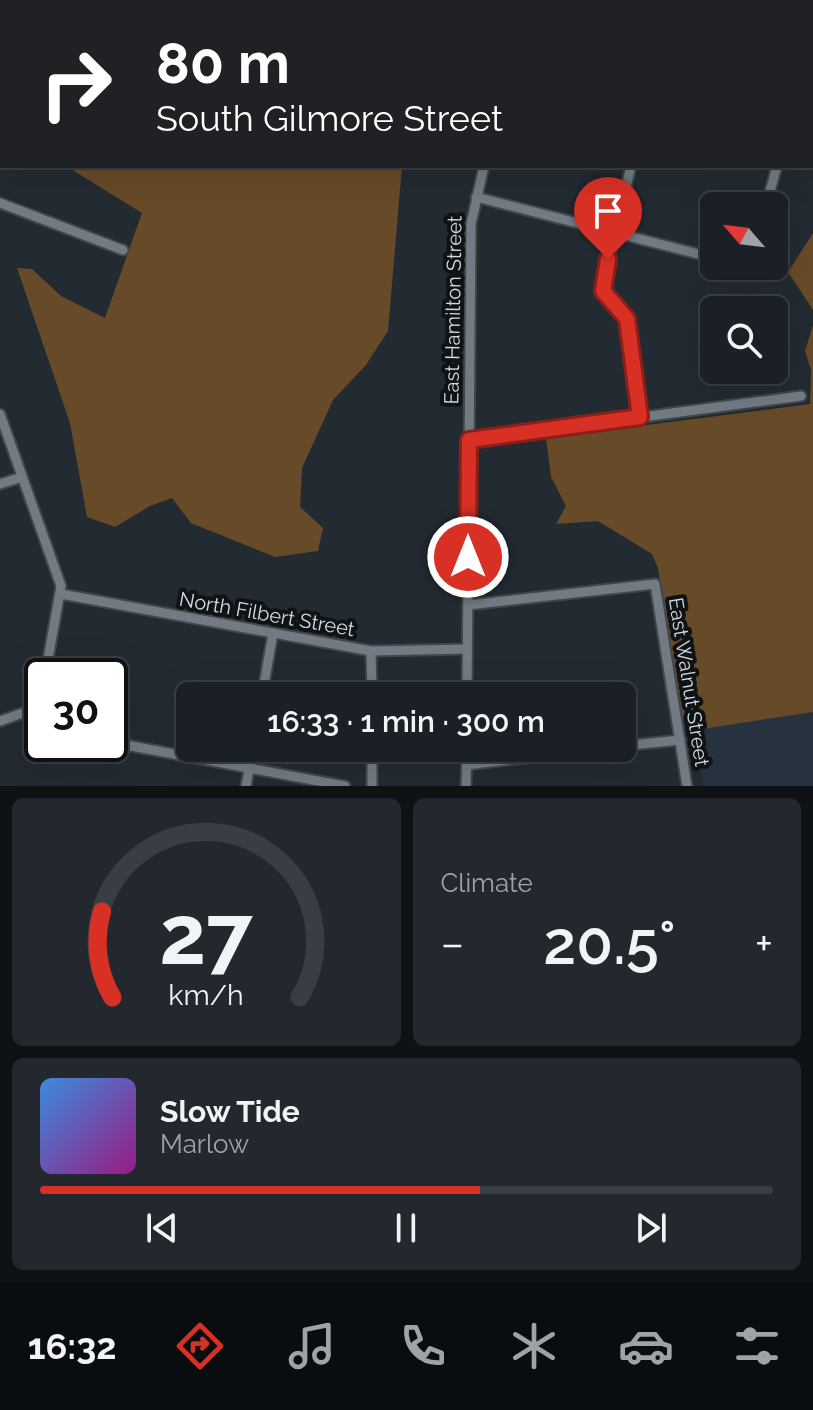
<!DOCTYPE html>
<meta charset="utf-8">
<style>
body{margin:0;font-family:Raleway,sans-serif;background:#23282e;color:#f1f3f6;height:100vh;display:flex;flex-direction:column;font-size:30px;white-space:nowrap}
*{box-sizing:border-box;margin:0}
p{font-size:26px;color:#9fa3a7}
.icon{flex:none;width:44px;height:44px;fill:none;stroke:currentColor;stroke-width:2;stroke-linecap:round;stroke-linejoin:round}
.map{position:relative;height:786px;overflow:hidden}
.panel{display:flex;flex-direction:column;gap:12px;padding:12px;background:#0e1215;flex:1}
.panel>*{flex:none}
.top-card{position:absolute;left:0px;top:0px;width:814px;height:168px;box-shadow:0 8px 32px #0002,0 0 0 2px #383e43;background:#202124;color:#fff;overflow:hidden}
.needle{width:52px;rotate:298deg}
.controls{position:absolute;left:700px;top:192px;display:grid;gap:16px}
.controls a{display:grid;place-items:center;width:88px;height:88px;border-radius:12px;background:#1a2026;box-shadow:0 8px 32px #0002,0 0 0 2px #383e43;font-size:40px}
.speed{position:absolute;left:24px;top:658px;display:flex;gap:16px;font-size:40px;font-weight:700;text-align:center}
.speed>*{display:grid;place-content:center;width:104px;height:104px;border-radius:50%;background:#1a2026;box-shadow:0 8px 32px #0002,0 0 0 2px #383e43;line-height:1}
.speed .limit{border:4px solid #111;border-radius:12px;background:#fff;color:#111}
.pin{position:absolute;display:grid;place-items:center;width:68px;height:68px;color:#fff;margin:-82px -34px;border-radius:50% 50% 50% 0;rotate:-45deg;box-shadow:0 0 8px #0007}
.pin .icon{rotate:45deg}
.me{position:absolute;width:88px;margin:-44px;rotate:0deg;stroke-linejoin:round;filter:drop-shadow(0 0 6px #0008)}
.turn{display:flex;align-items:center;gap:28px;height:168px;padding:0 24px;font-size:36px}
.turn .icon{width:104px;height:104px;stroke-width:2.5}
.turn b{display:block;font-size:56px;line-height:68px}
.big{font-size:60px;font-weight:600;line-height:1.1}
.panel .widget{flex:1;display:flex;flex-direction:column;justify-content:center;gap:12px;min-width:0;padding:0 28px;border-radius:12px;background:#23282e}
.panel .dial{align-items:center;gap:0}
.dial svg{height:208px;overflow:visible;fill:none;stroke:#383e43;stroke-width:7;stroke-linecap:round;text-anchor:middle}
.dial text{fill:#f1f3f6;stroke:none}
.song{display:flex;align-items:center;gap:24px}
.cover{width:96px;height:96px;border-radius:12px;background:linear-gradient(135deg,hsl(210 70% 55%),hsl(310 70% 35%))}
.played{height:8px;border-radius:4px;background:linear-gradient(90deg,#d93025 60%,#383e43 60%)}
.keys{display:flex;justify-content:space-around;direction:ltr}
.heat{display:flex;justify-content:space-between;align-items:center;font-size:44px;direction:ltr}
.panel .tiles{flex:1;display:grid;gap:12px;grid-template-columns:1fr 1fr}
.widget:last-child{grid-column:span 2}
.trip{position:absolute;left:176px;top:682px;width:460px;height:80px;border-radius:12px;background:#1a2026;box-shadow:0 8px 32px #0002,0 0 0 2px #383e43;font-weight:600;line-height:80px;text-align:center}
.menu{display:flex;height:128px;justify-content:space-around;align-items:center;background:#0a0d0f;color:#9fa3a7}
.menu .icon{width:56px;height:56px}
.menu .active{color:#d93025}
.menu b{font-size:36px;color:#f1f3f6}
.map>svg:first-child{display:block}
.built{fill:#26333f}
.green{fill:#674a28}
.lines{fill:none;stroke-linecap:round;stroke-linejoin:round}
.minor-casing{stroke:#40474d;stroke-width:13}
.minor{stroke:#727b84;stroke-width:9}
.route-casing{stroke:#8d1f18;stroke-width:20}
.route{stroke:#d93025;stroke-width:14}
.labels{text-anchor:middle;stroke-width:8;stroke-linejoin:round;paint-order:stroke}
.street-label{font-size:20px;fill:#d5dadf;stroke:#0f1316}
</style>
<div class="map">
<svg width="813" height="786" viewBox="0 0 813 786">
<rect width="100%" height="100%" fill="#232b32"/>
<polygon class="built" points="813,712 813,786 703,786 696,730"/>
<g class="green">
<polygon points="74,166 402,166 388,331 366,365 333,400 302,468 300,507 323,528 318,551 275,557 191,523 172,498 150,506 115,527 87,517 70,423 17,268 32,269 61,296 105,318 142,213 74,171"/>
<polygon points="813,233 813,310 788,272"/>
<polygon points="813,325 813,712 696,730 682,719 658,568 652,554 598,521 556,524 566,506 551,477 546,438 810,404 811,370 805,351"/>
</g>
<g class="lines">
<g class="minor-casing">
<g id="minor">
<polyline points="57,2 57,0"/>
<polyline points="204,2 204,0"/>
<polyline points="540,2 541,0"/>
<polyline points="675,2 676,0"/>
<polyline points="0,6 2,6"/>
<polyline points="812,28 813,24"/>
<polyline points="0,140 2,134"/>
<polyline points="631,166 602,287 605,295 627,319 640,417"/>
<polyline points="476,197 714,258"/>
<polyline points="0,203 123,250"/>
<polyline points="766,206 777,166"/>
<polyline points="747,266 750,266"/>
<polyline points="0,414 61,586 45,676"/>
<polyline points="469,440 801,396"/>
<polyline points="0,484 22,477"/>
<polyline points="61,594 371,651 467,649"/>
<polyline points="468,605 655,584 687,786"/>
<polyline points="371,651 372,696"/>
<polyline points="42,688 37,708 39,729 42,730"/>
<polyline points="262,696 273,633"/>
<polyline points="467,696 471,224 484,166"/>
<polyline points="0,721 37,708"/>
<polyline points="110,742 345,786"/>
<polyline points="622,746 680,740"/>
<polyline points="467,765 608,748"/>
<polyline points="246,786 253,748"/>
<polyline points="372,786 372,748"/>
<polyline points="466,786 467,748"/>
</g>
</g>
<use href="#minor" class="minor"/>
</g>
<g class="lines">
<g class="route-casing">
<polyline id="route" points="468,557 469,440 640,417 627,319 603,291 608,259"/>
</g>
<use href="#route" class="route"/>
</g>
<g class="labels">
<g class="street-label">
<text transform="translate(453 310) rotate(-89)" y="7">East Hamilton Street</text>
<text transform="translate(267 614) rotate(10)" y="7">North Filbert Street</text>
<text transform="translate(689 682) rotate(81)" y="7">East Walnut Street</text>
</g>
</g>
</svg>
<div class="controls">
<a><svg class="needle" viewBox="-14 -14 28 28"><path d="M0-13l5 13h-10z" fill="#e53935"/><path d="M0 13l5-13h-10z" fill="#9fa3a7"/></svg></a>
<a><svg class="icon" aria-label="search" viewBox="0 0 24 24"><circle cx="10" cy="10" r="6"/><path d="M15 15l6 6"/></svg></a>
</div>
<div class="speed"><div class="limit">30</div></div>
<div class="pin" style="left:608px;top:259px;background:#d93025"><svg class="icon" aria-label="arrive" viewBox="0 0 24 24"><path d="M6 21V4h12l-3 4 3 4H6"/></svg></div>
<svg class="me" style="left:468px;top:557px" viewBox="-20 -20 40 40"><circle r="17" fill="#d93025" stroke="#fff" stroke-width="3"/><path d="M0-11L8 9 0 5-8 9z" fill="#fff"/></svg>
<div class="trip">16:33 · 1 min · 300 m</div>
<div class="top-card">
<div class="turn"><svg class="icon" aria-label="right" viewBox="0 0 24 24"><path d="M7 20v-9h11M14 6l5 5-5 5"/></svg><div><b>80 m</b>South Gilmore Street</div></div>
</div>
</div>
<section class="panel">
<div class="tiles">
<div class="widget dial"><svg viewBox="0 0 100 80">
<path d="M14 69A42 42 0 1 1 86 69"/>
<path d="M14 69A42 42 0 0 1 10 36" stroke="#d93025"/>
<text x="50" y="56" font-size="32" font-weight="700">27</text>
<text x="50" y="72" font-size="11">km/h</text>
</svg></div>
<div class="widget"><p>Climate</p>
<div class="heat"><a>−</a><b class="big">20.5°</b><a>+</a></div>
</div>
<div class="widget">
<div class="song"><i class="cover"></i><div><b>Slow Tide</b><p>Marlow</p></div></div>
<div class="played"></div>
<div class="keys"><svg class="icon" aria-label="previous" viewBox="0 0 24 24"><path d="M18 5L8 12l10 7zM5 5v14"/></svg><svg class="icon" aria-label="pause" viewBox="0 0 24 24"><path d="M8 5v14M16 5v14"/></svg><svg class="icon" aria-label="next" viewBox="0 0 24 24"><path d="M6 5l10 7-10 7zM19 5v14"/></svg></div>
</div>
</div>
</section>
<nav class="menu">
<b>16:32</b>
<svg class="icon active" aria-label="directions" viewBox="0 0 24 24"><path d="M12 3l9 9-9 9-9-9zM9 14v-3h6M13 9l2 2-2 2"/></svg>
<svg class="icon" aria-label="music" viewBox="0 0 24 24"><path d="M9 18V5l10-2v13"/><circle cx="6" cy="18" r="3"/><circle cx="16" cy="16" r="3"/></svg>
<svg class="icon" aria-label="phone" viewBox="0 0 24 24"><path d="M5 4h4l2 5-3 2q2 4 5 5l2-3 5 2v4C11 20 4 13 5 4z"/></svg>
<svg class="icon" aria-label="climate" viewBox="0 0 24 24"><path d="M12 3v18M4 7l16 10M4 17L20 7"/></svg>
<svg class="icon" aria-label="car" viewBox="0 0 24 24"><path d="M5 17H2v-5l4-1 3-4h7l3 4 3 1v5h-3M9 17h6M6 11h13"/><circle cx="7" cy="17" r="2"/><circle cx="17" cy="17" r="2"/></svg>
<svg class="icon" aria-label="filters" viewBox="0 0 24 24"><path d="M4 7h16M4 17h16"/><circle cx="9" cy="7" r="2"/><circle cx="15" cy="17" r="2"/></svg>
</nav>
